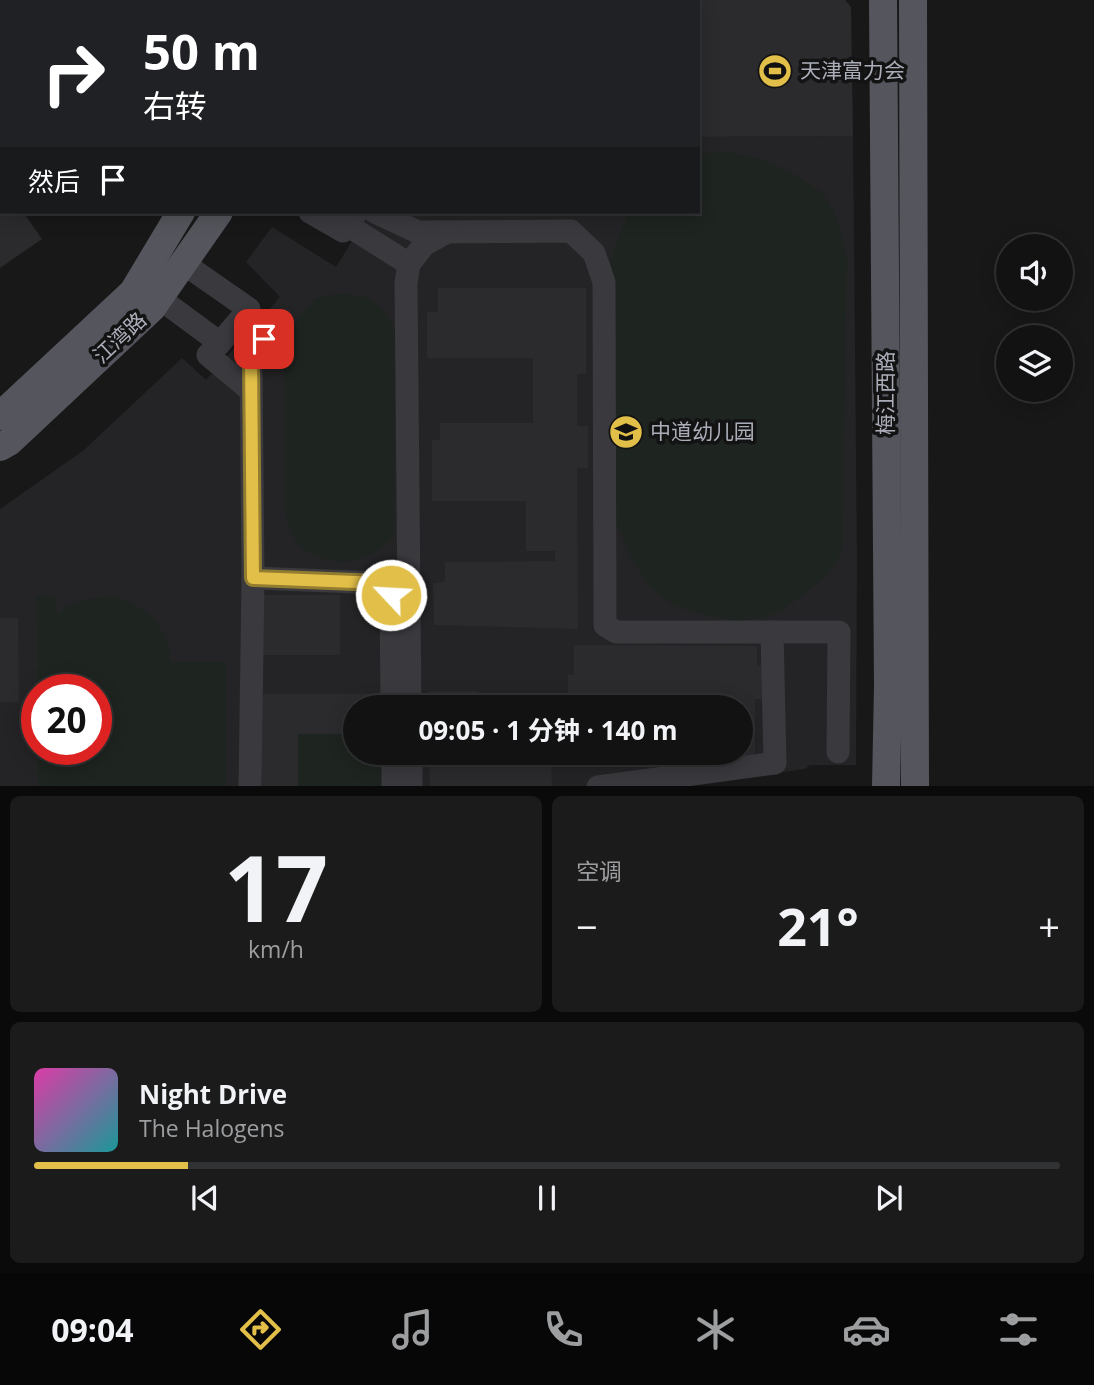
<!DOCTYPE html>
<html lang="zh">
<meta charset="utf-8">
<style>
body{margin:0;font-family:"Open Sans","Noto Sans SC",sans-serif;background:#1b1b1c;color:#f1f3f6;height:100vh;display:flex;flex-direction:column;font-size:26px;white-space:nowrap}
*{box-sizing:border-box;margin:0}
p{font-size:23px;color:#9c9ea0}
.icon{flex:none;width:38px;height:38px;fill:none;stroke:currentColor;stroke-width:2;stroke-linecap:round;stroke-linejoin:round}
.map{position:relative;height:786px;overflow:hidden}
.drawer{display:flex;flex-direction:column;gap:10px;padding:10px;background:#0a0a0a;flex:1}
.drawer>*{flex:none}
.hud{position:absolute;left:0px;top:0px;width:700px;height:214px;box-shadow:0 4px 18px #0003,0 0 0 2px #313233;background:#202124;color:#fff;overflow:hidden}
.controls{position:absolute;left:996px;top:234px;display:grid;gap:14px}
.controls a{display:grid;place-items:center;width:77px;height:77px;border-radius:50%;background:#121213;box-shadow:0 4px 18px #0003,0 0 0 2px #313233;font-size:35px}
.speed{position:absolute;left:21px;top:674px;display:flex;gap:14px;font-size:35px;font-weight:700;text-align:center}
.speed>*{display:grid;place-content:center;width:91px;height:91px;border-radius:50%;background:#121213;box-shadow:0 4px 18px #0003,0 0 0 2px #313233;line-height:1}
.speed .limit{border:10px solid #d22;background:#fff;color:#111}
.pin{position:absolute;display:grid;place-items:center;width:60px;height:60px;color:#fff;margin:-30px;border-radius:14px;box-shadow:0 4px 10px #0006}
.me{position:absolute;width:77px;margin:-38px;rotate:295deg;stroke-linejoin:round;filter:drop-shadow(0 0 5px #0008)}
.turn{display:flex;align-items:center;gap:24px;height:147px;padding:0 28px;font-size:32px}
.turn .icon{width:91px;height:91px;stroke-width:2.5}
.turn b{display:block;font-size:49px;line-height:60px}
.then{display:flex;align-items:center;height:66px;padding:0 28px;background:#0003;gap:14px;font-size:26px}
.big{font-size:52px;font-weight:700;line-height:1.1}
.drawer .tile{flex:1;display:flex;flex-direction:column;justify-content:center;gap:10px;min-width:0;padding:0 24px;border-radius:10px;background:#1b1b1c}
.drawer .dial{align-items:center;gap:0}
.dial b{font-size:91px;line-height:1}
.song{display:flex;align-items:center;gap:21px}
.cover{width:84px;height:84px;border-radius:10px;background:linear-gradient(135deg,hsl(320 70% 55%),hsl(180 70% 35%))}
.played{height:7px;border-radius:4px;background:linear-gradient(90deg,#e1bf48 15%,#313233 15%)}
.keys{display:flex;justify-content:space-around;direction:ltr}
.heat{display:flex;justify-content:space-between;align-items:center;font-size:38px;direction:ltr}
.drawer .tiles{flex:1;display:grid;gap:10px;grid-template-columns:1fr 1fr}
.tile:last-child{grid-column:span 2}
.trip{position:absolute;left:343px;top:695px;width:410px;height:70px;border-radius:35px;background:#121213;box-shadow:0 4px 18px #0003,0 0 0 2px #313233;font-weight:700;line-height:70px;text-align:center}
.menu{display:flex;height:112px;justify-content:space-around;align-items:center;background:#070708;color:#9c9ea0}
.menu .icon{width:49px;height:49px}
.menu .selected{color:#e1bf48}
.menu b{font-size:32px;color:#f1f3f6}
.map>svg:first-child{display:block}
.built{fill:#242426;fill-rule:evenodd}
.green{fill:#1e2420}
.building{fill:#2b2b2d}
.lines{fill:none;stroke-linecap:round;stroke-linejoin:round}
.minor{stroke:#39393e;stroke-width:23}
.major{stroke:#55565d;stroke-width:28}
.route-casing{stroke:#927c2f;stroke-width:18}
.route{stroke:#e1bf48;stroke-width:12}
.labels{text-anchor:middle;stroke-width:7;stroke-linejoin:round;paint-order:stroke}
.poi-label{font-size:21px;fill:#abaeb8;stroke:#131314;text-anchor:start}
.street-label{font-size:21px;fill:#abaeb8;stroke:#131314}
</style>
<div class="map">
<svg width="1094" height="787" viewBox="0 0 1094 787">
<rect width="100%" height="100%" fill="#181819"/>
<path class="built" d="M853,136L857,561L856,765H810L805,769L675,787L0,786V509L84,450L182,358L206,380L280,297L246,262L272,227L336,267L370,212H698V137ZM37,690H96V749H37ZM355,707H740V752H355Z"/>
<g class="green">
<path d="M719,152C752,153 784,166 811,185C815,188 821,191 824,195C837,211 841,236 847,256L842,551L826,577L787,607L767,617L737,621L705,615L675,606L648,585L630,555L620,529H611L610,268L616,243L629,212H698V154Z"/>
<path d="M338,294C372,294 380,302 396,330L394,537C383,547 371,557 356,560C339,565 312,558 299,545C290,535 287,521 285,509L284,346C291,332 298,310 314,304L313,300L321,297Z"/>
<polygon points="37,596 55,596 57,616 65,607 89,599 115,596 132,603 152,617 166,636 170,652 170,662 226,662 226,786 38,786 38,749 96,749 96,690 38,689"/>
<polygon points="298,734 355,734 355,752 388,753 388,786 298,786"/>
</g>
<g class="building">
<polygon points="698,0 845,0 851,7 853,136 698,137"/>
<polygon points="0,212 23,212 42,239 0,268"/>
<polygon points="438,288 586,288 586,374 577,374 577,426 588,426 588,468 577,468 578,629 434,625 433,583 445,582 445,562 555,561 555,551 526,551 526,501 432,501 432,440 440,440 440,423 533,423 533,358 427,358 427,312 438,312"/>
<rect x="262" y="595" width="78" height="60"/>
<polygon points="0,618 18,618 19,702 0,702"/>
<polygon points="574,645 757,646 757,666 766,666 766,699 755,699 755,757 602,757 602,764 580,764 580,752 740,752 740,707 568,707 568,675 574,675"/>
<rect x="429" y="691" width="50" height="16"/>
<polygon points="262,694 388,694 388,707 355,707 355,734 298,734 298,787 262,787"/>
<polygon points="429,752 551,752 552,787 430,787"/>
</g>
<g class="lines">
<g class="minor">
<polyline points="310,212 343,231 357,212"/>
<polyline points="375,212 418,232 571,231 594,253 604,282 605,625 616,632 839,632 838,752"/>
<polyline points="347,225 409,264"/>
<polyline points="159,298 220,343 249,309 183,263"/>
<polyline points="242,318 264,339 251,358 253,578 250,787"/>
<polyline points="220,343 208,355 251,391"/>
<polyline points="253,578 381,583 391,595 392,707"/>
<polyline points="410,707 406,283 409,264 424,245 447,232"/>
<polyline points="393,752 393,787"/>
<polyline points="411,752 411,787"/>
<polyline points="598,787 775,763 772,632"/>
</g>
<g class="major">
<polyline points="883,0 888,686 886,787"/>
<polyline points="913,0 915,787"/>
<polyline points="291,2 291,0"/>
<polyline points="325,2 326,0"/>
<polyline points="0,416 133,292 181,212"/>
<polyline points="0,447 9,442 152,308 219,212"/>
</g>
</g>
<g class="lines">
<g class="route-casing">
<polyline id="route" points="264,339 251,358 253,578 381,583 391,595"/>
</g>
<use href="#route" class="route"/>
</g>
<defs>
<g id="stadium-disc" transform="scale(1.75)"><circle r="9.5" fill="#e1bf48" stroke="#131314"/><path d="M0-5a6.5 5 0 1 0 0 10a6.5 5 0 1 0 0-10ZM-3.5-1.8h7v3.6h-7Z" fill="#111"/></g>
<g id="school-disc" transform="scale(1.75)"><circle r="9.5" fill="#e1bf48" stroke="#131314"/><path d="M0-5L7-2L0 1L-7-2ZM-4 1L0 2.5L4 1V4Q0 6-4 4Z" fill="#111"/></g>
</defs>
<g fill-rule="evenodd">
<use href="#stadium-disc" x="775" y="71"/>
<use href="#school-disc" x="626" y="432"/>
</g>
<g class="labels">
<g class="poi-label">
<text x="800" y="78">天津富力会</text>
<text x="650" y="439">中道幼儿园</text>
</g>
<g class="street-label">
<text transform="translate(120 338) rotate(-43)" y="7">江湾路</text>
<text transform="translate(886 393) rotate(-90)" y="7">梅江西路</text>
</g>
</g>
</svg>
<div class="controls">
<a><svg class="icon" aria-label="sound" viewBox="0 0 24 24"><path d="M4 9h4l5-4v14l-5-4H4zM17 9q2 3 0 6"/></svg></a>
<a><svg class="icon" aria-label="layers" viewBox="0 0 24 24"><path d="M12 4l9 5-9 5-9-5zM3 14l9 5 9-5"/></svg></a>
</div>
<div class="speed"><div class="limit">20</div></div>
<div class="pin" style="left:264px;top:339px;background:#d93025"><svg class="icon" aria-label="arrive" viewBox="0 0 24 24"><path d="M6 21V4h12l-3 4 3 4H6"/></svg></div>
<svg class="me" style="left:391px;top:595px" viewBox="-20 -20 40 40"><circle r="17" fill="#e1bf48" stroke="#fff" stroke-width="3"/><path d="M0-11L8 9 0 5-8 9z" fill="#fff"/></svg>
<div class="trip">09:05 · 1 分钟 · 140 m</div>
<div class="hud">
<div class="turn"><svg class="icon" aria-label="right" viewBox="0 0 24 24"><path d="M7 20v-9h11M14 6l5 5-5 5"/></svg><div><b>50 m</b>右转</div></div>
<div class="then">然后<svg class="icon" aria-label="arrive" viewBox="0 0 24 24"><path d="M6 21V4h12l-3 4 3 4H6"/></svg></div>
</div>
</div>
<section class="drawer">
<div class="tiles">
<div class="tile dial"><b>17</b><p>km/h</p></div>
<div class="tile"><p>空调</p>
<div class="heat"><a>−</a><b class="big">21°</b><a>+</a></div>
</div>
<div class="tile">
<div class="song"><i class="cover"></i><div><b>Night Drive</b><p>The Halogens</p></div></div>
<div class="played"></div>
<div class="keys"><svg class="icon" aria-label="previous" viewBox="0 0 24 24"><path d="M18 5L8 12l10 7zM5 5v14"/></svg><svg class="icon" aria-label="pause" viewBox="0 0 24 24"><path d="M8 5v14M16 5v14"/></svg><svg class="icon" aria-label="next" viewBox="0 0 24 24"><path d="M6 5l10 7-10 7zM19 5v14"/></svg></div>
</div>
</div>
</section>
<nav class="menu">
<b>09:04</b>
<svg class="icon selected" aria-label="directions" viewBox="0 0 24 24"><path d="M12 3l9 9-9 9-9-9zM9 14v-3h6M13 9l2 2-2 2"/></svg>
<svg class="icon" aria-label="music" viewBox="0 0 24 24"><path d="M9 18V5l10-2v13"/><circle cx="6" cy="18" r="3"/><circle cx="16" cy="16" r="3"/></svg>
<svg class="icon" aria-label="phone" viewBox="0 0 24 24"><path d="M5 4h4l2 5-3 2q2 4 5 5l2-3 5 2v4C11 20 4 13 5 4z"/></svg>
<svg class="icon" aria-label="climate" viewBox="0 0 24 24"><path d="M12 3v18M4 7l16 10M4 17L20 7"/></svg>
<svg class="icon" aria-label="car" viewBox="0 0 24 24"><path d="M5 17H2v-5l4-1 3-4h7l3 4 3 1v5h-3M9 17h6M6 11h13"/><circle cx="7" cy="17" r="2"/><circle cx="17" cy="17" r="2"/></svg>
<svg class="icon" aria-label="filters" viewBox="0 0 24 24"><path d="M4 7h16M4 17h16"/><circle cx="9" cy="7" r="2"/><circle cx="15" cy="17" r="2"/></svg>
</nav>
